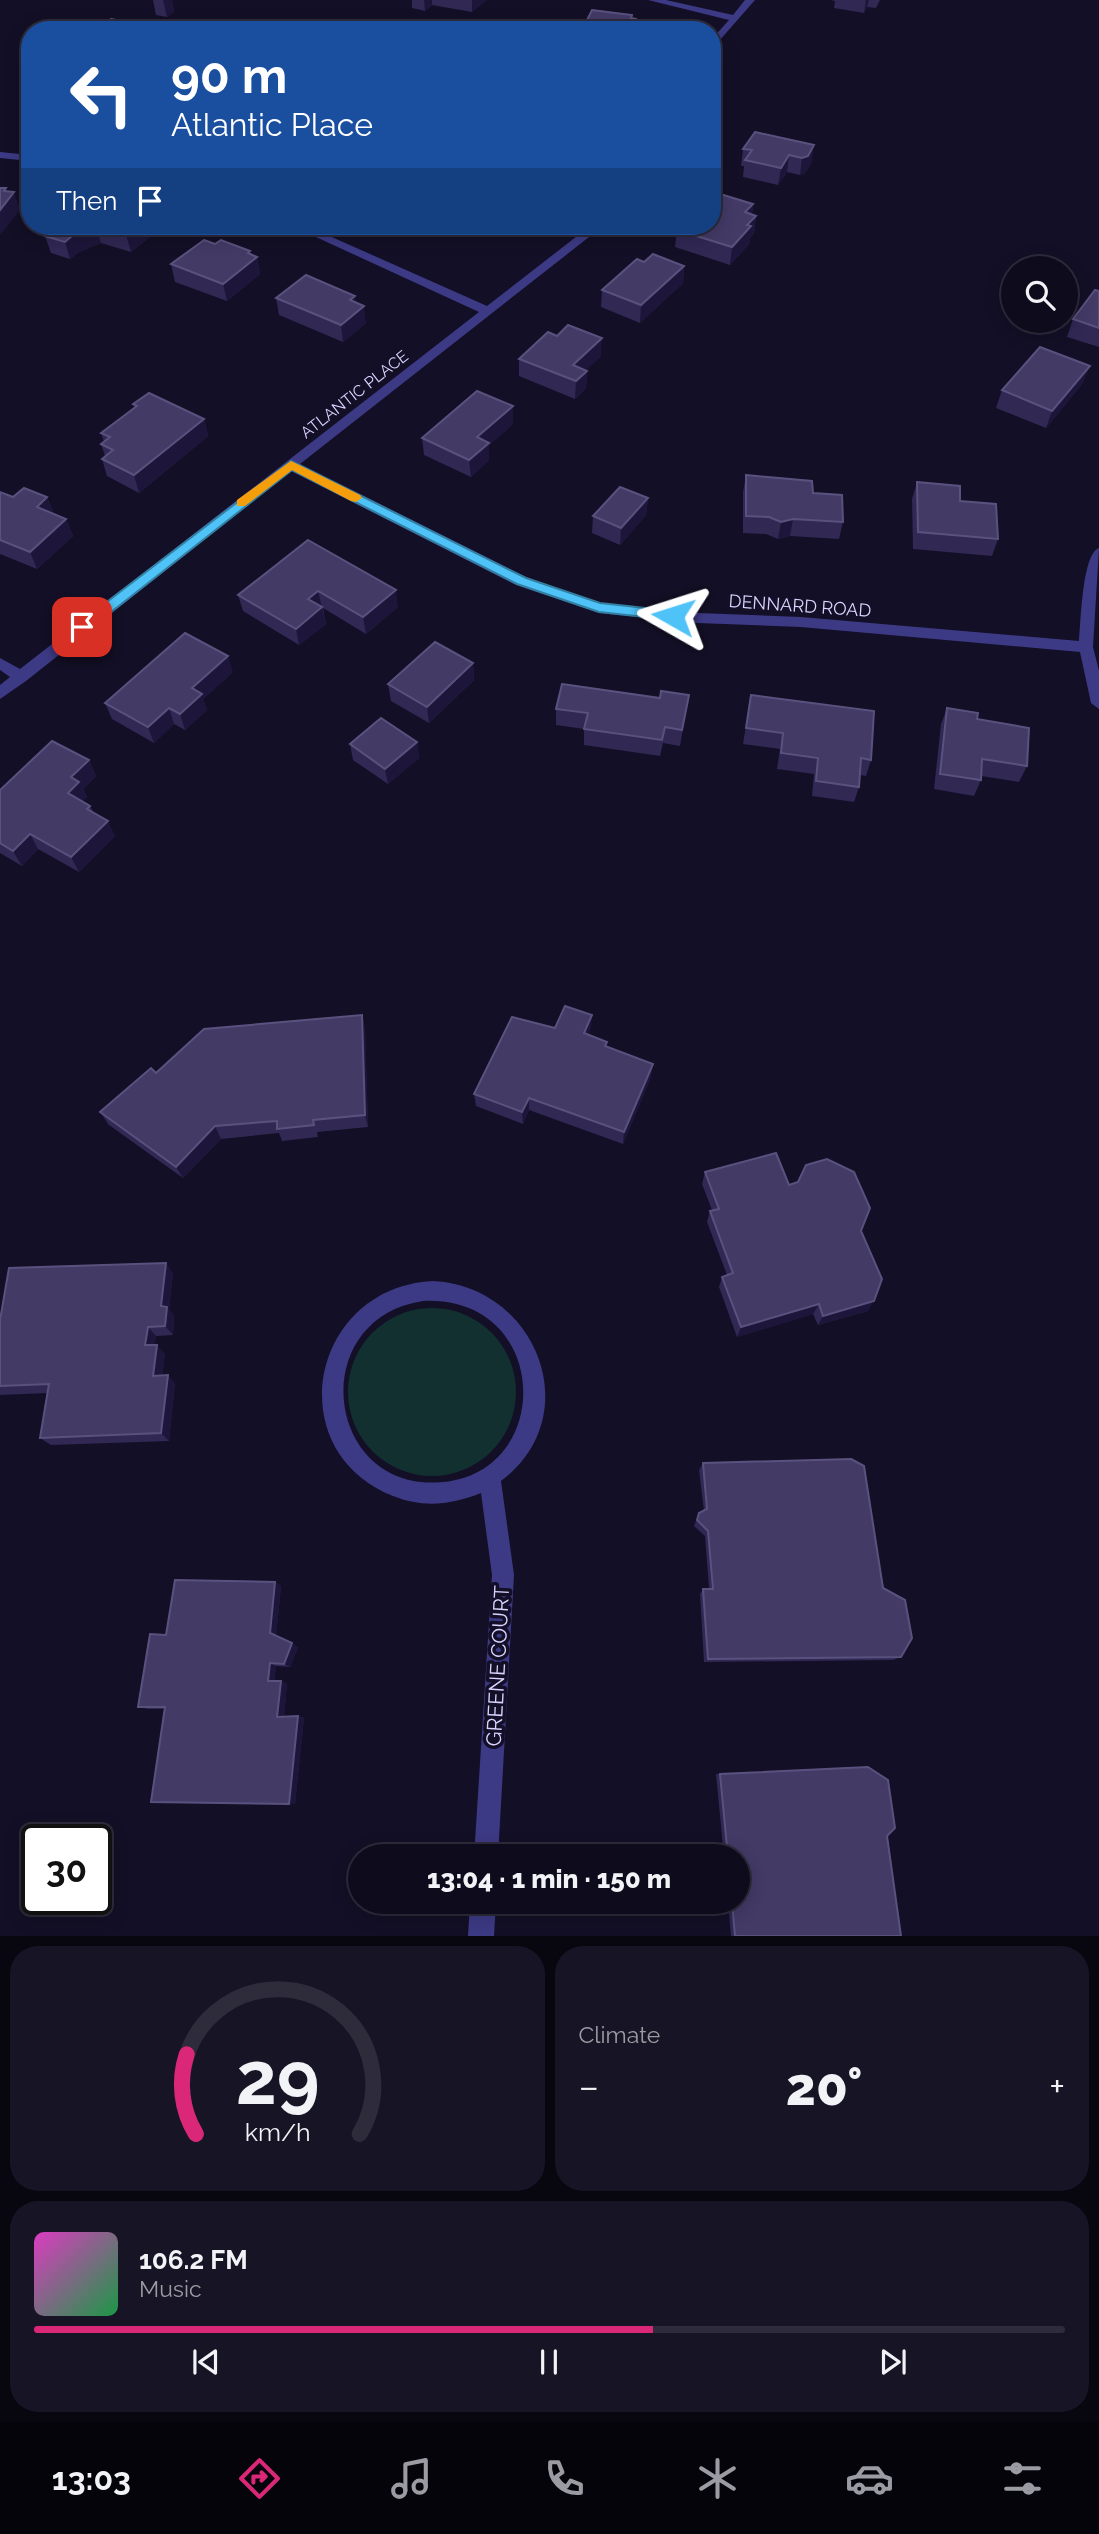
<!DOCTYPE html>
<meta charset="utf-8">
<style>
body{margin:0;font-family:Raleway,sans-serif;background:#171425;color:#f1f3f6;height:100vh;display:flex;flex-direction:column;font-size:26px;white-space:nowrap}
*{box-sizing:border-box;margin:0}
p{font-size:23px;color:#9b9ba3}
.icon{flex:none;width:38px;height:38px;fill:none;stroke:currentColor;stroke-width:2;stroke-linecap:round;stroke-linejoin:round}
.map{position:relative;height:1936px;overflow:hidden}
.details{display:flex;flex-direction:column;gap:10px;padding:10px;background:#08060f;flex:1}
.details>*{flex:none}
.guide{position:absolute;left:21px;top:21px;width:700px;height:214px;border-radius:28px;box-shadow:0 4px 18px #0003,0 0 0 2px #2e2b3b;background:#1a4fa0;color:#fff;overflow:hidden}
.buttons{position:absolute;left:1001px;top:256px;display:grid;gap:14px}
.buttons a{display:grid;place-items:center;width:77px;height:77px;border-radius:50%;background:#0e0b1c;box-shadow:0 4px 18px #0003,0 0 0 2px #2e2b3b;font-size:35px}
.speed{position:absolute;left:21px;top:1824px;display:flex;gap:14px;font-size:35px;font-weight:700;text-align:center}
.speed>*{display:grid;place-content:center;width:91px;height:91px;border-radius:50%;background:#0e0b1c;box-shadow:0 4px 18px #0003,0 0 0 2px #2e2b3b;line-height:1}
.speed .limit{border:4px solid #111;border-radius:10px;background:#fff;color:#111}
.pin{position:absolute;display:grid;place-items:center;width:60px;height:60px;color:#fff;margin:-30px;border-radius:14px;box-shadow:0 4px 10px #0006}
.me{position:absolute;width:77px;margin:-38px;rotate:276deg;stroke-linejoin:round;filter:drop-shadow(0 0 5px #0008)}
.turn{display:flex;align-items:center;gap:24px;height:147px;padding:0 35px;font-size:32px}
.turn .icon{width:91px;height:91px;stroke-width:2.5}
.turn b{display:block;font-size:49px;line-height:60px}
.then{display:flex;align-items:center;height:66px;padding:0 35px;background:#0003;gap:14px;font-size:26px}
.big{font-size:52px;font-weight:800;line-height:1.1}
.details .tile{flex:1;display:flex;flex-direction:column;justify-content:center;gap:10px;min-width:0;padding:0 24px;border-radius:28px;background:#171425}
.details .dial{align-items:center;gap:0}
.dial svg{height:182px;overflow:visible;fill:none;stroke:#2e2b3b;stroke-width:7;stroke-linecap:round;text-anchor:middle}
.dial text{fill:#f1f3f6;stroke:none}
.song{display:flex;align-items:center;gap:21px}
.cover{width:84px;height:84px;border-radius:10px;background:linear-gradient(135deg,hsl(310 70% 55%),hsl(140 70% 35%))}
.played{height:7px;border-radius:4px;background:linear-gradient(90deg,#db2777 60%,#2e2b3b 60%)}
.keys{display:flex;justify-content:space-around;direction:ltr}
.heat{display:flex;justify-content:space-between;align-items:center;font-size:38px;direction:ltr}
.details .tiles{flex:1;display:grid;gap:10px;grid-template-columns:1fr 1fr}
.tile:last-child{grid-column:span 2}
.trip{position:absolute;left:348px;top:1844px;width:402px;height:70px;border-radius:35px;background:#0e0b1c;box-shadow:0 4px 18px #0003,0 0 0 2px #2e2b3b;font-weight:800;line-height:70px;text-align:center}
.tabs{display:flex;height:112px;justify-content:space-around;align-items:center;background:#06040b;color:#9b9ba3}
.tabs .icon{width:49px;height:49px}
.tabs .on{color:#db2777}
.tabs b{font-size:32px;color:#f1f3f6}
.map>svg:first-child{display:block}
.green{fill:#12302f}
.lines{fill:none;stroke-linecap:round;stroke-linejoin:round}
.minor{fill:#3d3a85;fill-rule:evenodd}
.wall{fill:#312854}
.shaded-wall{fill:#1d163a}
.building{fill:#433a66;stroke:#5a527e;stroke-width:2}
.route{fill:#4fc3f7;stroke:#337fa1;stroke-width:2}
.slow{fill:#f59e0b}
.labels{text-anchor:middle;stroke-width:7;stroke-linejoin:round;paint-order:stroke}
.far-street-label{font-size:16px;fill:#d9d4ff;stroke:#130f26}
.street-label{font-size:18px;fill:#d9d4ff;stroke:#130f26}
.near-street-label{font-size:21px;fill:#d9d4ff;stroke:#130f26}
</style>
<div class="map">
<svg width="1099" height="1936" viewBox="0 0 1099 1936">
<rect width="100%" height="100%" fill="#130f26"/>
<circle class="green" cx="432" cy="1392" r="84"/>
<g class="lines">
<g class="minor">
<polygon points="648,0 666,0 733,15 745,0 755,0 712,49 712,39 729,20"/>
<polygon points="0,152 30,155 30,161 0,158"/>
<path d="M292,226H307L487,306L590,226H603L300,464L526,577L600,603L698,613L801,617L1079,641C1081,623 1082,554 1099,548L1093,647L1099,671V709L1091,703L1080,652L801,627L698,623L599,613L516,585L291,471L26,681L0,699V685L10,677L0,670V658L20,669L479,312Z"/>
<path d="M433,1281C537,1286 588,1416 501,1481L514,1575L498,1857H474L492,1575L481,1493C451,1505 423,1508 393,1496C278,1450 311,1287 433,1281ZM423,1301C550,1295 556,1471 443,1482C325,1494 304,1319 423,1301Z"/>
<polygon points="470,1902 496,1902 494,1936 468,1936"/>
</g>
</g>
<g class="wall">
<polygon points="153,0 172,0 174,12 167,17 156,15"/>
<polygon points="412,0 486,0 472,12 432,5 425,11 412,8"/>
<polygon points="830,0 880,0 876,8 867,7 864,13 834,8 835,1"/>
<polygon points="131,23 132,30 103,30 102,26"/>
<polygon points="755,132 812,162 805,173 800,175 787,172 778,185 743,177 744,166 741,166 743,149"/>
<polygon points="753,204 752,214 756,216 754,233 750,238 749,244 730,265 675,247 677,230"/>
<polygon points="57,226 148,226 151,236 131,252 101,243 79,252 70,259 51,253 45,236"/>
<polygon points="427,226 490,226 478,235 454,227 446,233"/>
<polygon points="215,244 257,257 260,274 227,301 175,282 171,264"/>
<polygon points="644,262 684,266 683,283 640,323 601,307 602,290"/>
<polygon points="1099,291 1099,347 1067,337 1073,319"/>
<polygon points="276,298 356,303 366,323 343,342 279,315"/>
<polygon points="601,356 586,370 587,371 586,388 575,399 519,376 519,359"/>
<polygon points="1083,383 1046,428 996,408 1002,390"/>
<polygon points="133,404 204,419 208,436 139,493 107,476 102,459 105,456 101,444 104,442 101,433 134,407"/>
<polygon points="513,424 489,445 489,460 471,477 424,455 422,438"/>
<polygon points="746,475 813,493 843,522 839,539 790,536 778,539 766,534 743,533 743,492"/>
<polygon points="917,482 960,501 998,539 992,556 913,549 912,499"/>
<polygon points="0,492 13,497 47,497 54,514 66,519 73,536 37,569 0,554"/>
<polygon points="648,498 646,515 620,545 592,533 593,516"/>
<polygon points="308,540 398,607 366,634 323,608 326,624 299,645 243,611 238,595"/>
<polygon points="473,663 474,680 429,723 391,701 388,684"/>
<polygon points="233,672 203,699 207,710 185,730 174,724 154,743 112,719 105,703"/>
<polygon points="751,695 871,760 866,776 860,775 859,787 854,802 812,796 814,774 777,769 780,749 743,744"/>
<polygon points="947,708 977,719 1027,766 1019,782 981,776 981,780 974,796 934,789 941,724"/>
<polygon points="556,709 686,711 680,746 663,743 660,756 584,745 584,729 556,725"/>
<polygon points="417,742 419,758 388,784 353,760 350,744"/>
<polygon points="89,760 96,776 83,789 87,797 82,801 90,806 94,813 115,836 79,872 38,849 22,866 0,853 0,790"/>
<polygon points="362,1015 365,1028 368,1127 317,1132 318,1137 282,1141 279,1133 221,1139 183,1178 109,1125 100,1112 156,1073"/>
<polygon points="555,1028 591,1028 588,1035 607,1042 607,1047 651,1077 623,1144 529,1110 523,1124 476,1106 474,1094"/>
<polygon points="705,1172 789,1185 861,1231 868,1311 818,1325 813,1314 737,1337 719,1287 722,1277 727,1275 707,1222 710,1211 712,1210 702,1184"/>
<polygon points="173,1273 169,1309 174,1316 173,1335 156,1336 154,1345 165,1354 162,1375 175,1383 169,1441 51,1445 40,1438 48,1393 0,1395 0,1320"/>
<polygon points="703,1463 883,1588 901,1657 893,1660 704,1662 700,1594 703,1589 709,1589 705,1536 694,1526 699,1513 704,1511 699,1470"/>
<polygon points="275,1582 281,1586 276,1636 298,1647 290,1667 276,1666 274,1681 281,1681 287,1684 284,1716 298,1716 304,1718 295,1804 164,1709 148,1709 138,1707 166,1635"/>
<polygon points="716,1774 720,1774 887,1836 901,1936 731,1936 728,1902 738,1902 738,1857 724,1857"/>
</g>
<g class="shaded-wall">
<polygon points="163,0 172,0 174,12 167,17"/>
<polygon points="424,0 432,0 432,5 425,11"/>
<polygon points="472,0 486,0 472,12"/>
<polygon points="866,0 869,0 867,7 864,13"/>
<polygon points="632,15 632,27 636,19 635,30 631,30 631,18"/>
<polygon points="131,23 132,30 123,30"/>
<polygon points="814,145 812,162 805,173 800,175 802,158"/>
<polygon points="789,155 787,172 778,185 781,168"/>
<polygon points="6,188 9,198 14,192 20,210 0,235 0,210 4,191"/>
<polygon points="753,204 751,222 745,212"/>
<polygon points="756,216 754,233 750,238 749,244 730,265 732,247 747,225"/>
<polygon points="96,226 101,243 79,252 70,259 65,242 73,235"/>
<polygon points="138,226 148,226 151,236 131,252 126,235"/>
<polygon points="446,226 454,226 454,227 446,233"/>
<polygon points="477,226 490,226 478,235"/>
<polygon points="250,251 252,261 257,257 260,274 227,301 223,284"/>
<polygon points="684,266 683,283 640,323 641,305"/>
<polygon points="355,296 358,311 364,306 366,323 343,342 341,325 350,300"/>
<polygon points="602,338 601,356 575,381 573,365"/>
<polygon points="1090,366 1083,383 1046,428 1052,411"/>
<polygon points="587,371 586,388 575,399 576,381"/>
<polygon points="513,406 513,424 489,445 489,460 471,477 469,460 477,437"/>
<polygon points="204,419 208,436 139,493 134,475"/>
<polygon points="47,497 54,514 37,507"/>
<polygon points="648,498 646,515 620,545 621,528"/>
<polygon points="66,519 73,536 37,569 30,552"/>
<polygon points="793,519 790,536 778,539 781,522"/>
<polygon points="396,590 398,607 366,634 363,617"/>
<polygon points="318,591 326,624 299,645 296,629 308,599"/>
<polygon points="228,656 233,672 203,699 207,710 185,730 180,714 192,688"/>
<polygon points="473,663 474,680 429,723 427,707"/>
<polygon points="169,708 174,724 154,743 148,727"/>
<polygon points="417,742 419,758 388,784 385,769"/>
<polygon points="89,760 96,776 83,789 87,797 75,809 68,793 71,777"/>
<polygon points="108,821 115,836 79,872 71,857"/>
<polygon points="30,834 38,849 22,866 13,851"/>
<polygon points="362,1015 365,1028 368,1127 365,1115"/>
<polygon points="592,1015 591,1028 583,1047 584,1033"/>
<polygon points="653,1064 651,1077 623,1144 624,1132"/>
<polygon points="529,1098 529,1110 523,1124 522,1112"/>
<polygon points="215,1126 221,1139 183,1178 176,1167"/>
<polygon points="166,1263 173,1273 169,1309 174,1316 173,1335 165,1326 161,1306"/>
<polygon points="874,1301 868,1311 818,1325 823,1316"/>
<polygon points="819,1304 813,1314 737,1337 741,1327"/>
<polygon points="148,1327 156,1336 153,1354 145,1345"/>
<polygon points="157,1345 165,1354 161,1384 153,1376"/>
<polygon points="168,1375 175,1383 169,1441 161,1433"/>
<polygon points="275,1582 281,1586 276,1637 270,1633"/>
<polygon points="292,1643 298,1647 290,1667 284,1664"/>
<polygon points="270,1663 276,1666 274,1684 268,1681"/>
<polygon points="281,1681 287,1684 284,1718 277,1717"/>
<polygon points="298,1716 304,1718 295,1804 289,1804"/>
</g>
<g class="building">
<polygon points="592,10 632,15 631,18 636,19 631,30 582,30"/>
<polygon points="111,19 131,23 123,30 102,26"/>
<polygon points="755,132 814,145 808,156 802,158 789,155 781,168 745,160 752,150 743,149"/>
<polygon points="0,188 6,188 4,191 14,192 0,210"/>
<polygon points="720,194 753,204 745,212 756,216 747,225 751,226 732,247 677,230 680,226 712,226 712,203"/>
<polygon points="58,226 138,226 126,235 96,226 73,235 65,242 45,236"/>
<polygon points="204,240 215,244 221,240 250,251 248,253 257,257 223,284 171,264"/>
<polygon points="653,254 684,266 641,305 602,290 637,259 644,262"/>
<polygon points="306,275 355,296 350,300 364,306 341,325 276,298"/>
<polygon points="1095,290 1099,291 1099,328 1073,319"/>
<polygon points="568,325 602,338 573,365 587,371 576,381 519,359 548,332 557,336"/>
<polygon points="1040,347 1090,366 1052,411 1002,390"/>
<polygon points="477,391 513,406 477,437 489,443 469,460 422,438"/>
<polygon points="149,393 204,419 134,475 102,459 113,450 101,444 110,437 101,433 137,406 133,404"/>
<polygon points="746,475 812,481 813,493 842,495 843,522 793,519 781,522 769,517 746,516"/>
<polygon points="917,482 960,486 960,501 996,504 998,539 918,532"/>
<polygon points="620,487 648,498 621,528 593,516"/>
<polygon points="24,488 47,497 37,507 66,519 30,552 0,540 0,492 13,497"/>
<polygon points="308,540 396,590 363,617 318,591 308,599 322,607 296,629 238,595"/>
<polygon points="185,633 228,656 192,688 202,694 180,714 169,708 148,727 105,703"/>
<polygon points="435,642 473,663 427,707 388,684"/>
<polygon points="562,684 660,698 661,691 689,695 682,730 665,727 662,740 584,729 588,713 556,709"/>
<polygon points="751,695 874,711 871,760 861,758 859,787 816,781 818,758 781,753 783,733 746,728"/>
<polygon points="947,708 978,713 977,719 1029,728 1027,766 982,759 981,780 940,774"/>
<polygon points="381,718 417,742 385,769 350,744"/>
<polygon points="52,741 89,760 71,777 79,782 68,793 90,806 87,809 108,821 71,857 30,834 13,851 0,843 0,790"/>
<polygon points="565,1006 592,1015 584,1033 607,1042 605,1046 653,1064 624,1132 529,1098 522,1112 474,1094 512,1017 555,1028"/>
<polygon points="362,1015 365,1115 313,1120 314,1125 277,1129 277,1121 215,1126 176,1167 100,1112 151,1068 156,1073 204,1029"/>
<polygon points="776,1153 789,1185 798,1182 806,1165 827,1159 854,1172 870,1208 861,1231 882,1279 874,1301 823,1316 819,1304 741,1327 722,1277 733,1273 710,1211 719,1209 705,1172"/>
<polygon points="166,1263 161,1306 167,1307 165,1326 148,1327 145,1345 157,1345 153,1376 168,1375 161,1433 40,1438 49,1384 0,1386 0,1320 9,1268"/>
<polygon points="851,1459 864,1466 883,1588 905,1600 912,1638 901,1657 708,1659 703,1589 713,1589 708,1531 697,1520 699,1513 707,1509 703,1463"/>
<polygon points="175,1580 275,1582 270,1633 292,1643 284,1664 270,1663 268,1681 281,1681 277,1717 298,1716 289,1804 151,1802 165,1707 138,1707 150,1634 166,1635"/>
<polygon points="868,1767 888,1780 895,1828 887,1836 901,1936 735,1936 732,1902 738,1902 738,1857 728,1857 720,1774"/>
</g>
<polygon class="route" points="291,461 526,578 600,603 673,611 680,616 673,620 599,612 517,584 292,470 87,631 78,631 78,624"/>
<polygon class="slow" points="291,461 360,495 362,498 356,502 351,501 292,470 245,506 237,506 237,500"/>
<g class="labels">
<g class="far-street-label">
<text transform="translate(354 394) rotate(-38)" y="6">ATLANTIC PLACE</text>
</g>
<g class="street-label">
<text transform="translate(800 606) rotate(4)" y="6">DENNARD ROAD</text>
</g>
<g class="near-street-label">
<text transform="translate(498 1666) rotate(-87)" y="7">GREENE COURT</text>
</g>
</g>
</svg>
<div class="buttons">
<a><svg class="icon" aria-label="search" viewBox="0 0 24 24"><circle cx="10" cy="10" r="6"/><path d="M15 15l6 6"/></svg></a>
</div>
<div class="speed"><div class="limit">30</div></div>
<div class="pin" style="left:82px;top:627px;background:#d93025"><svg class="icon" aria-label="arrive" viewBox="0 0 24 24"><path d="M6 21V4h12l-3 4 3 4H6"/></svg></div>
<svg class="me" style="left:673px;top:616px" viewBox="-20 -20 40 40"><path d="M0-17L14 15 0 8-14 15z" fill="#4fc3f7" stroke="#fff" stroke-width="4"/></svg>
<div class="trip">13:04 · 1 min · 150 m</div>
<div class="guide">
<div class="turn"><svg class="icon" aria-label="left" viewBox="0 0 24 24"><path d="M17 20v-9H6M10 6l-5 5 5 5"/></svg><div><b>90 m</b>Atlantic Place</div></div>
<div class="then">Then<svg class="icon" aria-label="arrive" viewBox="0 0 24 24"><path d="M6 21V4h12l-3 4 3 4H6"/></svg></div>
</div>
</div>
<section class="details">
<div class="tiles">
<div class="tile dial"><svg viewBox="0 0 100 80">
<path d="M14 69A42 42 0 1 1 86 69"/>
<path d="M14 69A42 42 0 0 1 10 34" stroke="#db2777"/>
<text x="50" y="56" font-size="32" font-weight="700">29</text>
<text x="50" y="72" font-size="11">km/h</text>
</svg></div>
<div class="tile"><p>Climate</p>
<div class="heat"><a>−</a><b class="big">20°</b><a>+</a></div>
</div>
<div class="tile">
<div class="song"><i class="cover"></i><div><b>106.2 FM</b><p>Music</p></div></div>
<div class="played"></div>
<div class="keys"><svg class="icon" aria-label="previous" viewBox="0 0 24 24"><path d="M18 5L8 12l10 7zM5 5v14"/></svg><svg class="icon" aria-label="pause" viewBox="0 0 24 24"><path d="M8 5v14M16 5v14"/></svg><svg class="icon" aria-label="next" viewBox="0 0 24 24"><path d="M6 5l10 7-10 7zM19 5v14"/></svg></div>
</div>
</div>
</section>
<nav class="tabs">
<b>13:03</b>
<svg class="icon on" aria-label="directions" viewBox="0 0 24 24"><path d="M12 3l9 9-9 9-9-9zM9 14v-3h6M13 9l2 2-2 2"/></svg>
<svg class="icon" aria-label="music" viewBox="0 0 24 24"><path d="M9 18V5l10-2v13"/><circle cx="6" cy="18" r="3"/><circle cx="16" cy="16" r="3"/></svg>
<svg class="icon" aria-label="phone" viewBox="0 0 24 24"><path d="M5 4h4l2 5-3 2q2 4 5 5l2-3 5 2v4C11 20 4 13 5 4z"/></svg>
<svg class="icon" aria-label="climate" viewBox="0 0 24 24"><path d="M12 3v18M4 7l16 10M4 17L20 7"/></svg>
<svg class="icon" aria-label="car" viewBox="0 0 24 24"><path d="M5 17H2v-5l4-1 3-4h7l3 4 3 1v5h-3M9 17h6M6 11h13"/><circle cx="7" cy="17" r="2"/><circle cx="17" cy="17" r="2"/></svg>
<svg class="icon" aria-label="filters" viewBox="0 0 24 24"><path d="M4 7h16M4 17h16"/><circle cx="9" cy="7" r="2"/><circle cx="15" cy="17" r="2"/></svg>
</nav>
